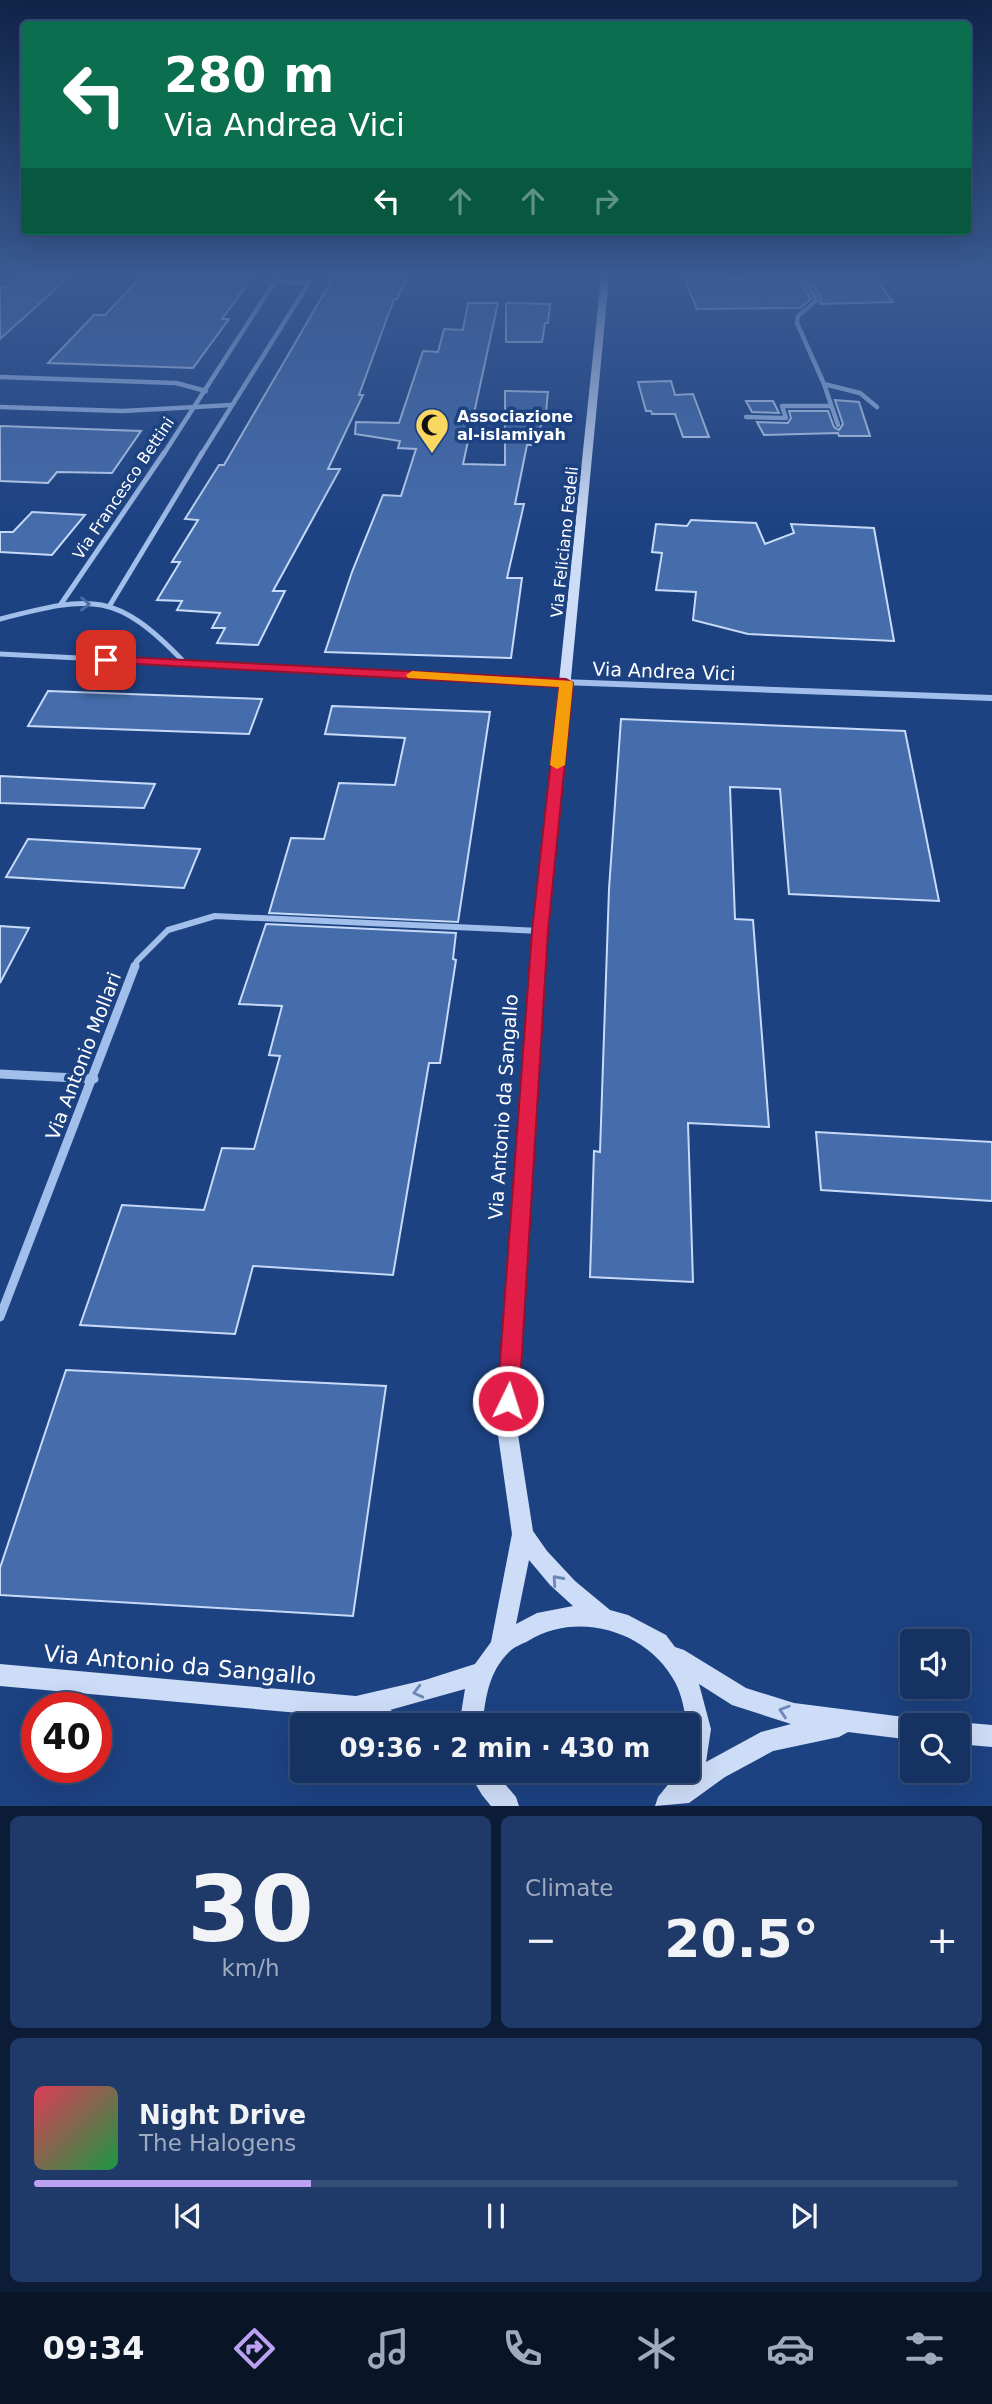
<!DOCTYPE html>
<meta charset="utf-8">
<style>
body{margin:0;font-family:"DejaVu Sans",sans-serif;background:#1f3a68;color:#f1f3f6;height:100vh;display:flex;flex-direction:column;font-size:26px;white-space:nowrap}
*{box-sizing:border-box;margin:0}
p{font-size:23px;color:#9eaabe}
.icon{flex:none;width:38px;height:38px;fill:none;stroke:currentColor;stroke-width:2;stroke-linecap:round;stroke-linejoin:round}
.map{position:relative;height:1806px;overflow:hidden}
.side{display:flex;flex-direction:column;gap:10px;padding:10px;background:#0c1c36;flex:1}
.side>*{flex:none}
.hud{position:absolute;left:21px;top:21px;width:950px;height:214px;border-radius:7px;box-shadow:0 7px 28px #0002,0 0 0 2px #354d77;background:#0b6e4f;color:#fff;overflow:hidden}
.buttons{position:absolute;left:900px;top:1629px;display:grid;gap:14px}
.buttons a{display:grid;place-items:center;width:70px;height:70px;border-radius:7px;background:#163262;box-shadow:0 7px 28px #0002,0 0 0 2px #354d77;font-size:35px}
.speed{position:absolute;left:21px;top:1692px;display:flex;gap:14px;font-size:35px;font-weight:700;text-align:center}
.speed>*{display:grid;place-content:center;width:91px;height:91px;border-radius:50%;background:#163262;box-shadow:0 7px 28px #0002,0 0 0 2px #354d77;line-height:1}
.speed .limit{border:10px solid #d22;background:#fff;color:#111}
.pin{position:absolute;display:grid;place-items:center;width:60px;height:60px;color:#fff;margin:-30px;border-radius:14px;box-shadow:0 4px 10px #0006}
.me{position:absolute;width:77px;margin:-38px;rotate:4deg;stroke-linejoin:round;filter:drop-shadow(0 0 5px #0008)}
.turn{display:flex;align-items:center;gap:24px;height:147px;padding:0 28px;font-size:32px}
.turn .icon{width:91px;height:91px;stroke-width:2.5}
.turn b{display:block;font-size:49px;line-height:60px}
.lanes{display:flex;align-items:center;height:66px;padding:0 28px;background:#0003;justify-content:center;gap:35px;direction:ltr}
.lanes .off{opacity:.35}
.big{font-size:52px;font-weight:600;line-height:1.1}
.side .card{flex:1;display:flex;flex-direction:column;justify-content:center;gap:10px;min-width:0;padding:0 24px;border-radius:10px;background:#1f3a68}
.side .dial{align-items:center;gap:0}
.dial b{font-size:91px;line-height:1}
.song{display:flex;align-items:center;gap:21px}
.cover{width:84px;height:84px;border-radius:10px;background:linear-gradient(135deg,hsl(350 70% 55%),hsl(140 70% 35%))}
.played{height:7px;border-radius:4px;background:linear-gradient(90deg,#bca0f2 30%,#354d77 30%)}
.keys{display:flex;justify-content:space-around;direction:ltr}
.heat{display:flex;justify-content:space-between;align-items:center;font-size:38px;direction:ltr}
.side .tiles{flex:1;display:grid;gap:10px;grid-template-columns:1fr 1fr}
.card:last-child{grid-column:span 2}
.trip{position:absolute;left:290px;top:1713px;width:410px;height:70px;border-radius:7px;background:#163262;box-shadow:0 7px 28px #0002,0 0 0 2px #354d77;font-weight:600;line-height:70px;text-align:center}
.tab-bar{display:flex;height:112px;justify-content:space-around;align-items:center;background:#091427;color:#9eaabe}
.tab-bar .icon{width:49px;height:49px}
.tab-bar .active{color:#bca0f2}
.tab-bar b{font-size:32px;color:#f1f3f6}
.map>svg:first-child{display:block}
.building{fill:#456cab;stroke:#c7daf7;stroke-width:2}
.lines{fill:none;stroke-linecap:round;stroke-linejoin:round}
.street-far3{stroke:#a2beea;stroke-width:4.5}
.street-far2{stroke:#a2beea;stroke-width:5}
.street-far1{stroke:#a2beea;stroke-width:6}
.street{stroke:#a2beea;stroke-width:9}
.secondary{fill:#ceddf7;fill-rule:evenodd}
.oneway{stroke:#4c6da6}
.oneway2{stroke:#6d88b7}
.route{fill:#e11d48;stroke:#92132f;stroke-width:2}
.slow{fill:#f59e0b}
.labels{text-anchor:middle;stroke-width:7;stroke-linejoin:round;paint-order:stroke}
.far-poi-label{font-size:16px;font-weight:bold;fill:#fff;stroke:#1d4282;text-anchor:start}
.far-street-label{font-size:16px;fill:#fff;stroke:#1d4282}
.street-label{font-size:19px;fill:#fff;stroke:#1d4282}
.near-street-label{font-size:23px;fill:#fff;stroke:#1d4282}
</style>
<div class="map">
<svg width="992" height="1806" viewBox="0 0 992 1806">
<rect width="100%" height="100%" fill="#1d4282"/>
<g class="building">
<polygon points="16,278 68,278 0,339 0,286 7,287"/>
<polygon points="140,278 252,278 222,319 229,319 193,368 48,363 94,315 105,315"/>
<polygon points="333,278 407,278 397,299 394,299 359,395 363,395 328,469 340,469 273,591 285,591 258,645 217,643 225,628 212,628 220,613 177,610 182,601 157,600 180,562 172,562 198,520 185,519 219,465 224,465"/>
<polygon points="684,278 799,280 811,299 800,308 697,309"/>
<polygon points="818,278 875,278 893,302 820,304 821,298 810,280"/>
<polygon points="468,303 498,303 463,464 505,465 505,391 548,392 546,412 542,412 539,445 527,445 515,504 524,504 507,578 522,578 511,658 325,652 352,572 383,495 401,496 416,449 398,448 400,441 355,434 356,422 399,423 423,351 438,352 444,329 463,330"/>
<polygon points="506,303 550,304 548,323 545,323 542,342 506,342"/>
<polygon points="671,381 675,395 693,394 709,437 683,437 675,414 652,414 651,411 646,411 638,382"/>
<polygon points="835,400 859,402 870,436 839,436 838,433 764,435 757,422 788,423 791,418 789,411 828,411 834,427 839,430 843,424"/>
<polygon points="746,401 773,401 779,413 752,412"/>
<polygon points="0,426 141,431 112,473 57,472 48,483 0,481"/>
<polygon points="32,512 85,515 52,555 0,552 0,532 13,532"/>
<polygon points="691,520 756,523 765,544 794,533 791,524 874,528 894,641 748,634 693,620 696,592 656,590 662,553 652,552 656,524 687,526"/>
<polygon points="48,691 262,699 249,734 28,726"/>
<polygon points="332,706 490,712 458,922 269,913 291,838 324,839 339,783 395,785 405,738 325,734"/>
<polygon points="621,719 905,731 939,901 789,894 780,789 730,787 735,919 753,920 769,1127 688,1123 693,1282 590,1277 594,1151 600,1152 609,889"/>
<polygon points="0,776 155,784 144,808 0,803"/>
<polygon points="28,839 200,849 184,888 6,877"/>
<polygon points="266,924 456,933 453,959 456,960 440,1063 429,1063 393,1275 253,1266 235,1334 80,1325 122,1205 204,1210 222,1148 254,1149 280,1056 269,1055 282,1006 239,1004"/>
<polygon points="0,926 29,928 0,983"/>
<polygon points="816,1132 992,1142 992,1201 821,1190"/>
<polygon points="66,1370 386,1386 353,1616 0,1595 0,1568"/>
</g>
<g class="lines">
<g class="street-far3">
<polyline points="803,278 817,300 798,316 797,323 824,384 860,393 877,407"/>
<polyline points="276,282 307,283"/>
<polyline points="0,377 176,383 206,391"/>
<polyline points="824,384 838,425"/>
<polyline points="0,407 123,411 231,405"/>
<polyline points="746,417 786,418 782,406 831,406"/>
<polyline points="163,455 277,278"/>
<polyline points="201,455 312,278"/>
</g>
<g class="street-far2">
<polyline points="61,604 164,453"/>
<polyline points="110,605 202,453"/>
<path d="M0,619C93,595 116,591 185,663"/>
<polyline points="0,654 515,680"/>
</g>
<g class="street-far1">
<polyline points="481,679 992,698"/>
<polyline points="134,968 137,961 168,930 215,916 540,931"/>
</g>
<g class="street">
<polyline points="0,1074 94,1079"/>
<polyline points="0,1317 135,966"/>
</g>
<g class="secondary">
<path d="M601,278H609L547,931L517,1428L533,1531L547,1551L575,1581L610,1610L628,1615L666,1635L675,1647L684,1650L746,1688L794,1703L912,1718L920,1721L922,1726H912V1740L848,1732L839,1737L773,1751L725,1777L689,1803L655,1806L658,1797L679,1771H688C688,1745 688,1706 675,1682C648,1631 578,1610 528,1641C522,1644 514,1647 509,1652C488,1673 486,1697 482,1726H459L465,1689L390,1710L408,1718L411,1726H372L355,1718L0,1686V1664L356,1696L425,1680L475,1664L491,1642L512,1534L497,1428L533,931ZM529,1560L550,1585L573,1606L537,1613L516,1624ZM699,1684L732,1705L791,1724L761,1732L706,1762L711,1729Z"/>
<polygon points="957,1722 992,1725 992,1747 957,1744 957,1726 949,1726"/>
<polygon points="468,1771 494,1771 516,1797 519,1806 491,1806 482,1795"/>
</g>
</g>
<defs><path id="oneway-chevron" d="M-2-3.5L2.5 0L-2 3.5" fill="none" stroke-width="1.6" stroke-linecap="round" stroke-linejoin="round" transform="scale(1.75)"/></defs>
<use class="oneway" href="#oneway-chevron" transform="translate(85 604) rotate(1)"/>
<g class="oneway2">
<use href="#oneway-chevron" transform="translate(557 1580) rotate(-132)"/>
<use href="#oneway-chevron" transform="translate(418 1692) rotate(166)"/>
<use href="#oneway-chevron" transform="translate(784 1711) rotate(-162)"/>
</g>
<linearGradient id="sky" x2="0" y2="1"><stop stop-color="#102448"/><stop offset="0.52" stop-color="#3a5a92"/><stop offset="1" stop-color="#3a5a92" stop-opacity="0"/></linearGradient>
<rect width="992" height="531" fill="url(#sky)"/>
<polygon class="route" points="106,656 566,679 573,683 548,931 519,1401 516,1407 508,1410 501,1407 497,1401 532,931 559,687 101,662 99,660"/>
<polygon class="slow" points="412,671 571,681 573,683 565,765 557,769 550,765 559,687 408,678 406,675"/>
<defs>
<g id="mosque-pin" transform="scale(1.75)"><path d="M0 17L-7.5 6A9.5 9.5 0 1 1 7.5 6Z" fill="#fad760" stroke="#1d4282"/><path d="M3.5-4.9A6 6 0 1 0 3.5 4.9A5 5 0 1 1 3.5-4.9Z" fill="#111"/></g>
</defs>
<g fill-rule="evenodd">
<use href="#mosque-pin" x="432" y="425"/>
</g>
<g class="labels">
<g class="far-poi-label">
<text x="457" y="422">Associazione<tspan x="457" dy="18">al-islamiyah</tspan></text>
</g>
<g class="far-street-label">
<text transform="translate(123 488) rotate(-56)" y="6">Via Francesco Bettini</text>
<text transform="translate(564 542) rotate(-84)" y="6">Via Feliciano Fedeli</text>
</g>
<g class="street-label">
<text transform="translate(664 671) rotate(2)" y="7">Via Andrea Vici</text>
<text transform="translate(83 1056) rotate(-69)" y="7">Via Antonio Mollari</text>
<text transform="translate(503 1107) rotate(-86)" y="7">Via Antonio da Sangallo</text>
</g>
<g class="near-street-label">
<text transform="translate(180 1665) rotate(5)" y="8">Via Antonio da Sangallo</text>
</g>
</g>
</svg>
<div class="buttons">
<a><svg class="icon" aria-label="sound" viewBox="0 0 24 24"><path d="M4 9h4l5-4v14l-5-4H4zM17 9q2 3 0 6"/></svg></a>
<a><svg class="icon" aria-label="search" viewBox="0 0 24 24"><circle cx="10" cy="10" r="6"/><path d="M15 15l6 6"/></svg></a>
</div>
<div class="speed"><div class="limit">40</div></div>
<div class="pin" style="left:106px;top:660px;background:#d93025"><svg class="icon" aria-label="arrive" viewBox="0 0 24 24"><path d="M6 21V4h12l-3 4 3 4H6"/></svg></div>
<svg class="me" style="left:508px;top:1401px" viewBox="-20 -20 40 40"><circle r="17" fill="#e11d48" stroke="#fff" stroke-width="3"/><path d="M0-11L8 9 0 5-8 9z" fill="#fff"/></svg>
<div class="trip">09:36 · 2 min · 430 m</div>
<div class="hud">
<div class="turn"><svg class="icon" aria-label="left" viewBox="0 0 24 24"><path d="M17 20v-9H6M10 6l-5 5 5 5"/></svg><div><b>280 m</b>Via Andrea Vici</div></div>
<div class="lanes"><svg class="icon" aria-label="left" viewBox="0 0 24 24"><path d="M17 20v-9H6M10 6l-5 5 5 5"/></svg><svg class="icon off" aria-label="ahead" viewBox="0 0 24 24"><path d="M12 20V5M6 11l6-6 6 6"/></svg><svg class="icon off" aria-label="ahead" viewBox="0 0 24 24"><path d="M12 20V5M6 11l6-6 6 6"/></svg><svg class="icon off" aria-label="right" viewBox="0 0 24 24"><path d="M7 20v-9h11M14 6l5 5-5 5"/></svg></div>
</div>
</div>
<section class="side">
<div class="tiles">
<div class="card dial"><b>30</b><p>km/h</p></div>
<div class="card"><p>Climate</p>
<div class="heat"><a>−</a><b class="big">20.5°</b><a>+</a></div>
</div>
<div class="card">
<div class="song"><i class="cover"></i><div><b>Night Drive</b><p>The Halogens</p></div></div>
<div class="played"></div>
<div class="keys"><svg class="icon" aria-label="previous" viewBox="0 0 24 24"><path d="M18 5L8 12l10 7zM5 5v14"/></svg><svg class="icon" aria-label="pause" viewBox="0 0 24 24"><path d="M8 5v14M16 5v14"/></svg><svg class="icon" aria-label="next" viewBox="0 0 24 24"><path d="M6 5l10 7-10 7zM19 5v14"/></svg></div>
</div>
</div>
</section>
<nav class="tab-bar">
<b>09:34</b>
<svg class="icon active" aria-label="directions" viewBox="0 0 24 24"><path d="M12 3l9 9-9 9-9-9zM9 14v-3h6M13 9l2 2-2 2"/></svg>
<svg class="icon" aria-label="music" viewBox="0 0 24 24"><path d="M9 18V5l10-2v13"/><circle cx="6" cy="18" r="3"/><circle cx="16" cy="16" r="3"/></svg>
<svg class="icon" aria-label="phone" viewBox="0 0 24 24"><path d="M5 4h4l2 5-3 2q2 4 5 5l2-3 5 2v4C11 20 4 13 5 4z"/></svg>
<svg class="icon" aria-label="climate" viewBox="0 0 24 24"><path d="M12 3v18M4 7l16 10M4 17L20 7"/></svg>
<svg class="icon" aria-label="car" viewBox="0 0 24 24"><path d="M5 17H2v-5l4-1 3-4h7l3 4 3 1v5h-3M9 17h6M6 11h13"/><circle cx="7" cy="17" r="2"/><circle cx="17" cy="17" r="2"/></svg>
<svg class="icon" aria-label="filters" viewBox="0 0 24 24"><path d="M4 7h16M4 17h16"/><circle cx="9" cy="7" r="2"/><circle cx="15" cy="17" r="2"/></svg>
</nav>
